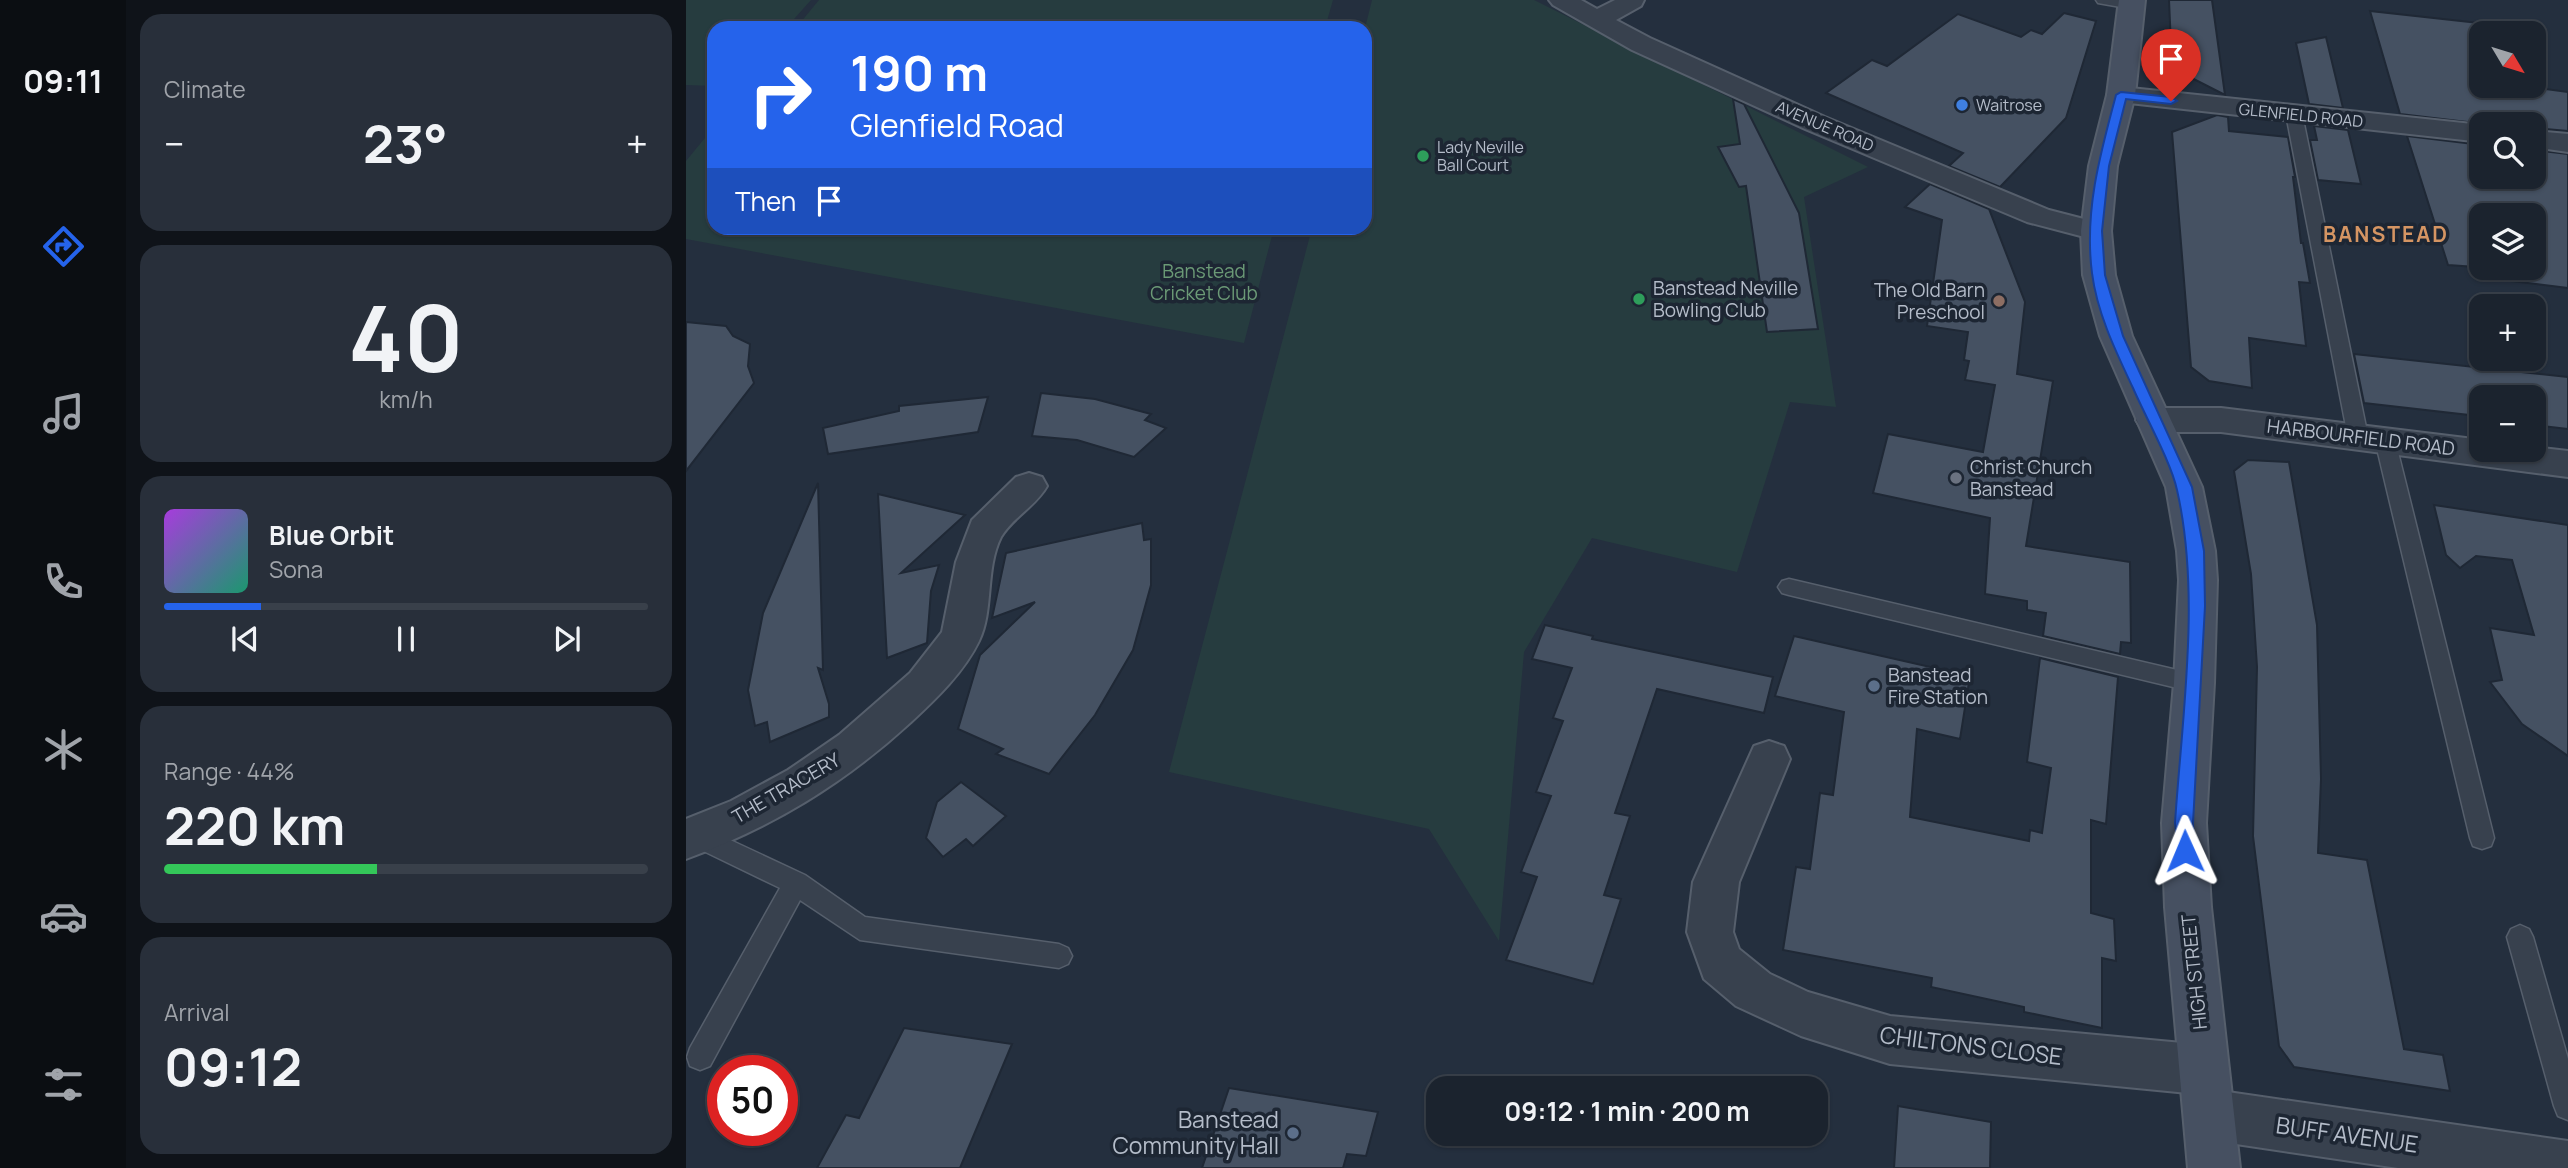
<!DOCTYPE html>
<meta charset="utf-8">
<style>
body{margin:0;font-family:Manrope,sans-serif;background:#282f3a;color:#f1f3f6;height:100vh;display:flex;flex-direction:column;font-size:26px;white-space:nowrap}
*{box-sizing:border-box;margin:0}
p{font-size:23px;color:#a0a4aa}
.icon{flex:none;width:38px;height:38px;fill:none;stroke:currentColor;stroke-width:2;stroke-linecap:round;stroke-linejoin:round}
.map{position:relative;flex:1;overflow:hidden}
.panel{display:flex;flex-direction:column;gap:14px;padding:14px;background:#0f1319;width:560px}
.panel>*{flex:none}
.hud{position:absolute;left:21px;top:21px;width:665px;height:214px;border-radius:21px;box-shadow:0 2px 5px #0004,0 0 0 2px #39404a;background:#2563eb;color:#fff;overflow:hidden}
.needle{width:46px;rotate:128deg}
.buttons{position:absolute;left:1783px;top:21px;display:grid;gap:14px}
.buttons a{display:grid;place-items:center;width:77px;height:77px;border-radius:14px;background:#1b232e;box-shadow:0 2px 5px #0004,0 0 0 2px #39404a;font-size:35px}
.speed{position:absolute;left:21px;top:1055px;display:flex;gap:14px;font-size:35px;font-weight:700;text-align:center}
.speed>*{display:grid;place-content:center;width:91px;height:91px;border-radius:50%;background:#1b232e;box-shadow:0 2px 5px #0004,0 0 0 2px #39404a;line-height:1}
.speed .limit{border:10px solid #d22;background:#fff;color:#111}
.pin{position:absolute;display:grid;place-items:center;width:60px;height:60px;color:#fff;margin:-72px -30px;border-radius:50% 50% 50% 0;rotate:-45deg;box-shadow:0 0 7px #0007}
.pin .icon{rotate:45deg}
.me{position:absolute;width:77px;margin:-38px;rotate:359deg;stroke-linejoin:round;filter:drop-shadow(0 0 5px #0008)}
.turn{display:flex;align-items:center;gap:24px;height:147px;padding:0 28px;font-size:32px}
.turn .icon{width:91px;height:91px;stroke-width:2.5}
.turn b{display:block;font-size:49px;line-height:60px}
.then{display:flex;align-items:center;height:66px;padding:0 28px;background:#0003;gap:14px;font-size:26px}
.big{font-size:52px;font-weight:700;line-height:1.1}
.panel .tile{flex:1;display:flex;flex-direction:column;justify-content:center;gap:10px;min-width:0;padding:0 24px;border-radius:21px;background:#282f3a}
.panel .dial{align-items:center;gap:0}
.dial b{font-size:91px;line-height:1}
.song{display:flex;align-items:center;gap:21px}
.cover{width:84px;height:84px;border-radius:10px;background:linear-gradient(135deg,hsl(280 70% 55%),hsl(160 70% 35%))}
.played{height:7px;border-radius:4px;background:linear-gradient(90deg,#2563eb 20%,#39404a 20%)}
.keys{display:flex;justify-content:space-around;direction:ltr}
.heat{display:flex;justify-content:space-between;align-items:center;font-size:38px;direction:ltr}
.charge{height:10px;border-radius:5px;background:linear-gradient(90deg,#34c759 44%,#39404a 0)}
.trip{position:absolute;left:740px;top:1076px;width:402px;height:70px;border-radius:21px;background:#1b232e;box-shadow:0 2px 5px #0004,0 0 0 2px #39404a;font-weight:700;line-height:70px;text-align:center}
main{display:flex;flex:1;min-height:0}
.tabs{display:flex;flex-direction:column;width:126px;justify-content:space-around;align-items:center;background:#0b0e12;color:#a0a4aa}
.tabs .icon{width:49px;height:49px}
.tabs .on{color:#2563eb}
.tabs b{font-size:32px;color:#f1f3f6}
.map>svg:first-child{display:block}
.green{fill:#263c3f}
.building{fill:#455162;stroke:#1f2835;stroke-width:2;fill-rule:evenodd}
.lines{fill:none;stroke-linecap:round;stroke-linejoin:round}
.lane-casing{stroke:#565f6c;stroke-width:3}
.street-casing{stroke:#565f6c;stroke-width:4}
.secondary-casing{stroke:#565f6c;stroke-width:4}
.lane{fill:#38414e;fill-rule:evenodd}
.street{fill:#38414e;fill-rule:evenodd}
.secondary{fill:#465061;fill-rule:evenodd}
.route{fill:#2563eb;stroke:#184099;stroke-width:2}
.shop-dot{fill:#3f7fe0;stroke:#1d2633;stroke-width:2.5}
.leisure-dot{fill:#2e9e5b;stroke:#1d2633;stroke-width:2.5}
.education-dot{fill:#8d6e63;stroke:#1d2633;stroke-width:2.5}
.worship-dot{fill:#6b7280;stroke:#1d2633;stroke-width:2.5}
.service-dot{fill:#5c6f8a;stroke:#1d2633;stroke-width:2.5}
.labels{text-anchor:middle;stroke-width:7;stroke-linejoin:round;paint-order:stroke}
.far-poi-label{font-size:16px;fill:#b4bcc9;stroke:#1d2633;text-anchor:start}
.far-street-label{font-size:16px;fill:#b4bcc9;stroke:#1d2633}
.park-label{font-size:19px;fill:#6b9a76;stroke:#1d2633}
.poi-label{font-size:19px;fill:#b4bcc9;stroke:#1d2633;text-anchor:start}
.street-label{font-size:19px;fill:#b4bcc9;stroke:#1d2633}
.far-district-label{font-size:21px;font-weight:bold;letter-spacing:2px;fill:#d59563;stroke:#1d2633}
.near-street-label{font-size:23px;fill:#b4bcc9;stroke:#1d2633}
.near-poi-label{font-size:23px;fill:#b4bcc9;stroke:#1d2633;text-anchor:end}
</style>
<main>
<nav class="tabs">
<b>09:11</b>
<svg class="icon on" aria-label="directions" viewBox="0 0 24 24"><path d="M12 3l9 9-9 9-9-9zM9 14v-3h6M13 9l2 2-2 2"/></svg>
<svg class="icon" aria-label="music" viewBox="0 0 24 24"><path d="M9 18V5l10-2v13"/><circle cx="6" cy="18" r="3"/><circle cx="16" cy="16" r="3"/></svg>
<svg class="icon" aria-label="phone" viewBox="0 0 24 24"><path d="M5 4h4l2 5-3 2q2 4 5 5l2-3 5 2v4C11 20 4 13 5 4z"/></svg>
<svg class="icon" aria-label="climate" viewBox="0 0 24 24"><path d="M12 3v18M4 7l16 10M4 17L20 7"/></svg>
<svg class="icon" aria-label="car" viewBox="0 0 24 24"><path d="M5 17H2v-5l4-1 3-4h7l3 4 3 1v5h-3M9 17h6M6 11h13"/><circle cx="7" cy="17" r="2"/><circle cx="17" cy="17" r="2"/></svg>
<svg class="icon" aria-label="filters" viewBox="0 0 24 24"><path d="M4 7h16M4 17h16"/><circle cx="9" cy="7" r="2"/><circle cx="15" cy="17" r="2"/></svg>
</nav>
<section class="panel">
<div class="tile"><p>Climate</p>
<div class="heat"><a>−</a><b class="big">23°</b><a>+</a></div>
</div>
<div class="tile dial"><b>40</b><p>km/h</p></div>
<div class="tile">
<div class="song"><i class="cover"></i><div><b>Blue Orbit</b><p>Sona</p></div></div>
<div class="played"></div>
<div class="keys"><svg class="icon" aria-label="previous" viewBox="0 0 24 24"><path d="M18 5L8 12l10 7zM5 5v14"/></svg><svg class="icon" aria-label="pause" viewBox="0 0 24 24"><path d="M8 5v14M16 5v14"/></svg><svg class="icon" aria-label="next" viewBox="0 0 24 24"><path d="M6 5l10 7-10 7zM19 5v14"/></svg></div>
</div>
<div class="tile"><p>Range · 44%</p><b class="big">220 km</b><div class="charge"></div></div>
<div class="tile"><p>Arrival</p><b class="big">09:12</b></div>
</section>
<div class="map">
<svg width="1882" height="1168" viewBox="0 0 1882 1168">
<rect width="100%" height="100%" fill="#242f3e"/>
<g class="green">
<polygon points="0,0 125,0 100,28 28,28 28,86 0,85"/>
<polygon points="133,0 647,0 639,28 110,28"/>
<polygon points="686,0 848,0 1182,167 1118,197 1150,407 1104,402 1051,572 906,538 838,652 813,941 743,829 483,772 626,228 679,228 679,28"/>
<polygon points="28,127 28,228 588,228 558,343 0,239 0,161"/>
</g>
<g class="building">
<polygon points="1483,0 1526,0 1539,95 1486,68"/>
<polygon points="1684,11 1811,25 1813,33 1796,33 1796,86 1836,86 1882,92 1882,131 1848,128 1848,124 1798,124 1714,114"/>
<polygon points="1378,13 1410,21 1380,118 1314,187 1263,166 1277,153 1140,93 1186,60 1201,66 1272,14 1335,37 1345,30 1356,34"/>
<polygon points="1640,37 1657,108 1623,104 1610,43"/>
<polygon points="1047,99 1058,104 1113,213 1132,329 1081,332 1060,186 1053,187 1032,147 1054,144"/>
<polygon points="1531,115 1542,117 1543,131 1602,137 1609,177 1607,177 1615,243 1617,243 1624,283 1613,282 1620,346 1563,338 1566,388 1523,381 1505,367 1486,132"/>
<polygon points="1628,126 1662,130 1675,184 1632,180 1624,140 1631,140"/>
<path d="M1721,136L1796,145V177H1848V150L1882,154V288L1794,277L1790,267L1762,265ZM1796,215H1848V268H1796Z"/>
<polygon points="1244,184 1303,209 1339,302 1331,374 1367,381 1340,546 1444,562 1445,643 1435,642 1434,654 1357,636 1360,613 1341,610 1341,601 1299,594 1304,518 1187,493 1202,434 1297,452 1309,385 1279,380 1283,361 1278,360 1282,332 1241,326 1256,220 1219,207"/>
<polygon points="0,322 40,326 47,336 64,344 62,366 68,383 0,471"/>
<polygon points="1668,354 1882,377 1882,429 1848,425 1848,397 1796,397 1796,419 1792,416 1678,403"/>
<polygon points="355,393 409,399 465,414 459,420 480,428 448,457 391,440 346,436"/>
<polygon points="302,397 292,432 142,454 137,428 213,411 213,406"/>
<polygon points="1562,460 1603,462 1631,625 1635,779 1632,853 1681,860 1718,1049 1757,1055 1764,1091 1608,1067 1593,1046 1567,836 1571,667 1565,574 1548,471"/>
<polygon points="132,483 137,670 132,668 143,704 143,717 84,742 81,722 69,726 62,690 77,613"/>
<polygon points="192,494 279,515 215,573 253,565 245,591 241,643 201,658"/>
<polygon points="1748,505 1882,525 1882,756 1836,724 1804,682 1816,680 1804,628 1848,635 1826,560 1790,556 1774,568 1760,555"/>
<polygon points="456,523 458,540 465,539 465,585 447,650 409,715 363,774 310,754 317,749 272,729 294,655 349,602 306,618 320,553"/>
<polygon points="859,625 907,636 906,639 1087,677 1078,713 971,689 929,813 944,816 918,895 935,899 907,984 820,960 851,877 835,872 865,796 850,792 877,721 867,718 886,668 846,659"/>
<polygon points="1108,636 1284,676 1274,739 1231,729 1224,817 1343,841 1344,830 1356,833 1365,768 1341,762 1354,658 1432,677 1420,824 1405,820 1405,913 1428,919 1430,961 1416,958 1416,1028 1338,1012 1338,1007 1245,987 1246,978 1097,950 1110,867 1124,869 1134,793 1147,795 1158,712 1089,696"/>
<polygon points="275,782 320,816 287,846 280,839 257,857 240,838 251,802"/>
<polygon points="218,1028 326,1044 274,1168 131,1168 160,1115 173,1118"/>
<polygon points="543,1088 692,1112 680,1156 661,1154 657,1168 516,1168"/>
<polygon points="1212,1106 1305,1122 1304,1168 1208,1168"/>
</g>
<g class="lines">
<g class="lane-casing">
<g id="lane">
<polygon points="1410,0 1441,0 1453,5 1446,9 1412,3"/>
<polygon points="1608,109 1616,114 1682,437 1679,442 1665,442 1662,437 1600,114"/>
<polygon points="1699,433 1706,435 1709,440 1808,838 1805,846 1796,849 1787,846 1784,838 1689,440 1692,435"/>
<polygon points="1103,579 1508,674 1516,677 1519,683 1516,689 1508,692 1103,595 1096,593 1092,587 1096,581"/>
<polygon points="12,825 119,875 179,917 373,944 382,948 386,956 382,964 373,968 174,940 114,900 24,1066 14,1070 4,1066 1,1057 4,1048 94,888 3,844 0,836 3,828"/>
<polygon points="1834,925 1843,929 1847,937 1882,1059 1882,1120 1872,1116 1868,1106 1821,937 1825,929"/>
</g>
</g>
<g class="street-casing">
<g id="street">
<polygon points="863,0 895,0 911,9 929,0 958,0 955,6 930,20 964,38 1139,117 1363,210 1421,225 1425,231 1421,237 1410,240 1341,222 1119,129 946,50 867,5"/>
<polygon points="1435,87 1796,125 1796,142 1425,101 1421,95 1425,89"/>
<polygon points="1848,131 1882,134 1882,152 1848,147"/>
<polygon points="1467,408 1535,408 1796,440 1796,450 1848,450 1848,447 1882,451 1882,477 1535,432 1467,432 1455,428 1450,420 1455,412"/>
<path d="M343,473L356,477L361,486C350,506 326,518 315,537C299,569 308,610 293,641C278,672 250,699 225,722C156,785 88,826 0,859V819L45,801L102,770L153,735L224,673L256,632L270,562L286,520L330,477Z"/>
<polygon points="1083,741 1098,746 1104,759 1053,882 1047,932 1053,949 1084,974 1122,992 1204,1016 1518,1045 1536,1053 1543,1070 1536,1087 1528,1090 1882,1141 1882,1168 1712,1168 1523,1140 1505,1133 1498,1115 1505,1097 1512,1094 1204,1064 1115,1036 1050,1006 1018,979 1001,932 1007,882 1068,746"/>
</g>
</g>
<g class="secondary-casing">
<polygon id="secondary" points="1433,0 1459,0 1449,95 1431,166 1425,231 1429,275 1446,336 1516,487 1529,551 1531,580 1528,683 1520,823 1525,907 1554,1168 1502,1168 1479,907 1476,823 1488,683 1493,580 1491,551 1480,487 1414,336 1397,275 1395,231 1403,166 1421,95"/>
</g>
<use href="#lane" class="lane"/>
<use href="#street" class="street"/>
<use href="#secondary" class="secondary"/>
</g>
<path class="route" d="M1435,92L1485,97L1491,101L1485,104L1440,99L1423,166L1416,231L1419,275L1437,336L1506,487L1518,551L1519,606L1507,823L1508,851L1506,857L1499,859L1493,857L1489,823C1496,716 1515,595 1491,490C1485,462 1459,416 1447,388C1430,352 1411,313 1406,273C1398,212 1414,154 1430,95Z"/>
<circle class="shop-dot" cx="1276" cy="105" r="7"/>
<g class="leisure-dot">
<circle cx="737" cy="156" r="7"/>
<circle cx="953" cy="299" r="7"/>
</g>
<circle class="education-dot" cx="1313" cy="301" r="7"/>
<circle class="worship-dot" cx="1270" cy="478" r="7"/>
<g class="service-dot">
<circle cx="1188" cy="686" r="7"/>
<circle cx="607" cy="1133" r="7"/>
</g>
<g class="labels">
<g class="far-poi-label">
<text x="1290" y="111">Waitrose</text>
<text x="751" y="153">Lady Neville<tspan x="751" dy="18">Ball Court</tspan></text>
</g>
<g class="far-street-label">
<text transform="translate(1615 115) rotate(6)" y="6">GLENFIELD ROAD</text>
<text transform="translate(1139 126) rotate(23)" y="6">AVENUE ROAD</text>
</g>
<g class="park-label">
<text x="518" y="278">Banstead<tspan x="518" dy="22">Cricket Club</tspan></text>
</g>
<g class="poi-label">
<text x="967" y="295">Banstead Neville<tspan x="967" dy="22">Bowling Club</tspan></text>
<text x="1299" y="297" text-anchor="end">The Old Barn<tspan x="1299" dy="22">Preschool</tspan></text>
<text x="1284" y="474">Christ Church<tspan x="1284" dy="22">Banstead</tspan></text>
<text x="1202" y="682">Banstead<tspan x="1202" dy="22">Fire Station</tspan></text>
</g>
<g class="street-label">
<text transform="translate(1675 437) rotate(7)" y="7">HARBOURFIELD ROAD</text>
<text transform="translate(100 788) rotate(-30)" y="7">THE TRACERY</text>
<text transform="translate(1508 972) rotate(-96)" y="7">HIGH STREET</text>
</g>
<g class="far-district-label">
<text x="1700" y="242">BANSTEAD</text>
</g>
<g class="near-street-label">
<text transform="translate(1285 1046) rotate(7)" y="8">CHILTONS CLOSE</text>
<text transform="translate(1661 1135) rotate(8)" y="8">BUFF AVENUE</text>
</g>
<g class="near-poi-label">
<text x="593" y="1128">Banstead<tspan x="593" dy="26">Community Hall</tspan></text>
</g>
</g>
</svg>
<div class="buttons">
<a><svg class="needle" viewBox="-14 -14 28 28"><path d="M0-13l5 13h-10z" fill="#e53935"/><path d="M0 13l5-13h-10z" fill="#a0a4aa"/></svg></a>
<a><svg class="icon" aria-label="search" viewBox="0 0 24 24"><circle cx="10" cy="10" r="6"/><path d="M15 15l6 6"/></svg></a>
<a><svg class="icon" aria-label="layers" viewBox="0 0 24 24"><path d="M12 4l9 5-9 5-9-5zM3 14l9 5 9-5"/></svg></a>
<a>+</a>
<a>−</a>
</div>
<div class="speed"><div class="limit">50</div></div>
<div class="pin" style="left:1485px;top:101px;background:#d93025"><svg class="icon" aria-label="arrive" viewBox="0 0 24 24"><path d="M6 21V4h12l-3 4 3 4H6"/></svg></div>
<svg class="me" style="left:1499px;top:851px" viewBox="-20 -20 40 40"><path d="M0-17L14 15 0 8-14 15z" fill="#2563eb" stroke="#fff" stroke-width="4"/></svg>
<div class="trip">09:12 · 1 min · 200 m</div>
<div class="hud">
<div class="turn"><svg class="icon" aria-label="right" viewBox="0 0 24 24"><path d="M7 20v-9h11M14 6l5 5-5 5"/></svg><div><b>190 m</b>Glenfield Road</div></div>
<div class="then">Then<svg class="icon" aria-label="arrive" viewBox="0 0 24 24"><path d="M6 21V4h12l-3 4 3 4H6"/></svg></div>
</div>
</div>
</main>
